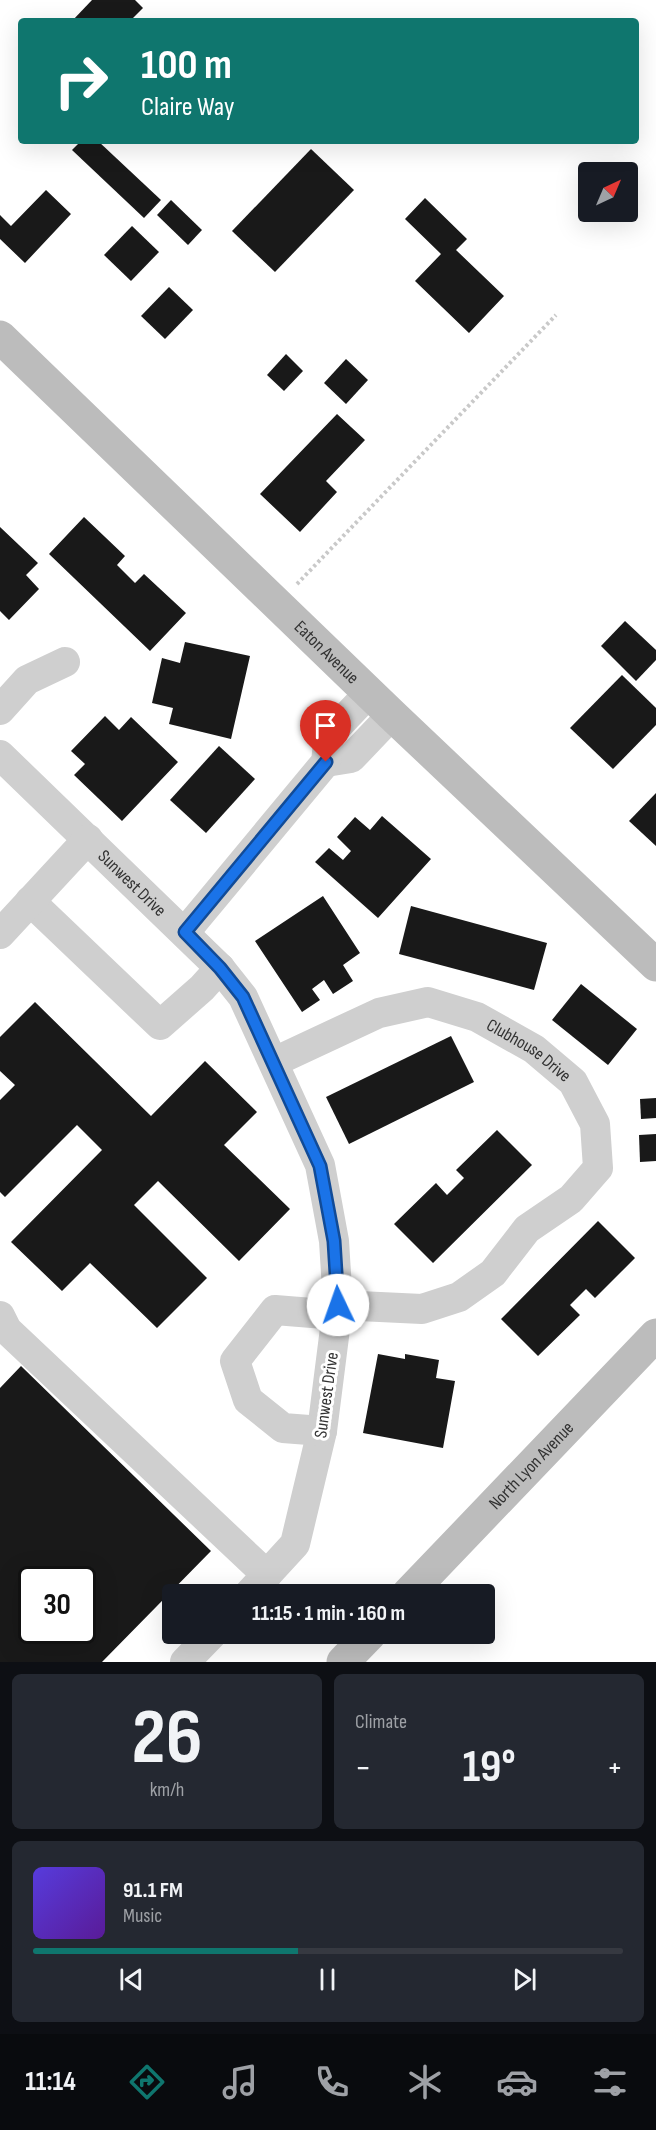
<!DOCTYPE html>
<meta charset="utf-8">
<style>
body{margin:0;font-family:"Sofia Sans Condensed",sans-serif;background:#242831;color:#f1f3f6;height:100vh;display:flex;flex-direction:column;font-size:22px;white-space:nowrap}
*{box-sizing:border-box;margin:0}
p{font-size:20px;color:#9ea1a6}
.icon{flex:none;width:33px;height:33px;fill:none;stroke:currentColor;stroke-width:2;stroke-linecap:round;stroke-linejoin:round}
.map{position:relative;height:1662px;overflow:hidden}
.details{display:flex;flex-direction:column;gap:12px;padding:12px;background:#0d0f14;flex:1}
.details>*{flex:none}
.guide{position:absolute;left:18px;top:18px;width:621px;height:126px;border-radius:6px;box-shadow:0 6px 24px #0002;background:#0f766e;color:#fff;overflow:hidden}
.needle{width:39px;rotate:44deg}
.tools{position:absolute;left:578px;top:162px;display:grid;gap:12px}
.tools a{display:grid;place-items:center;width:60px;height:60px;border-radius:6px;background:#171b24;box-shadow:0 6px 24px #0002;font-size:30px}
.speed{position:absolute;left:18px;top:1566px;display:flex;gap:12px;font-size:30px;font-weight:700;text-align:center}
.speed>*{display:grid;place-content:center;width:78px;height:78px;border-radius:50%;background:#171b24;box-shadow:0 6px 24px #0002;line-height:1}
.speed .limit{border:3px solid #111;border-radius:9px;background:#fff;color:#111}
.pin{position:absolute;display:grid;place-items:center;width:51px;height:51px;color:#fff;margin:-62px -26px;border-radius:50% 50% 50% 0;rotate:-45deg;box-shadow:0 0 6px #0007}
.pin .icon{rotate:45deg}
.me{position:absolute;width:66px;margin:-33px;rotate:357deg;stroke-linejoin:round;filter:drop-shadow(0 0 4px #0008)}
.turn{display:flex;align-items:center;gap:21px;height:126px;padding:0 24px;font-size:27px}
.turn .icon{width:78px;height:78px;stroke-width:2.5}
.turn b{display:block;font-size:42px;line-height:51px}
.big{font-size:45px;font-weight:700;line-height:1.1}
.details .widget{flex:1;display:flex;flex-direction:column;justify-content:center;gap:9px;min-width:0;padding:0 21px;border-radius:9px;background:#242831}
.details .dial{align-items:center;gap:0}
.dial b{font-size:78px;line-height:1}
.song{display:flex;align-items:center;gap:18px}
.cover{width:72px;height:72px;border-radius:9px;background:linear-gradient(135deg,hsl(250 70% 55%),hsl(270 70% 35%))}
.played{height:6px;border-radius:3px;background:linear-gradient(90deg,#0f766e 45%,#363941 45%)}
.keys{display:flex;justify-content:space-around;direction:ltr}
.heat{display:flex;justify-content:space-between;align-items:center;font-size:33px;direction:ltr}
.details .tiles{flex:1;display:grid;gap:12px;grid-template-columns:1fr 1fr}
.widget:last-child{grid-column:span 2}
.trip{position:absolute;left:162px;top:1584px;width:333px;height:60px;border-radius:6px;background:#171b24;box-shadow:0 6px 24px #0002;font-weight:700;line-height:60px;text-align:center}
.tabs{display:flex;height:96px;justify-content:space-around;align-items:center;background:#090b0e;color:#9ea1a6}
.tabs .icon{width:42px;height:42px}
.tabs .on{color:#0f766e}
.tabs b{font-size:27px;color:#f1f3f6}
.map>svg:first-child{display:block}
.building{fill:#191919;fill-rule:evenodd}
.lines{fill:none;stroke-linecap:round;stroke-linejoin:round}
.path{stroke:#c9c9c9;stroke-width:4;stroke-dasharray:3 3;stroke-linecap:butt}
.street{stroke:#cfcfcf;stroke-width:30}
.secondary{stroke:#bcbcbc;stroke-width:33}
.route-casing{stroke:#114b97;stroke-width:15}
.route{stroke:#1a73e8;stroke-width:10}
.labels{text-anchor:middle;stroke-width:6;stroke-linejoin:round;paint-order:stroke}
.street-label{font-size:18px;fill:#323232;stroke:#fff}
</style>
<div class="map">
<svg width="656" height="1662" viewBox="0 0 656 1662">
<rect width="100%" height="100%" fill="#fff"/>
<g class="building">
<polygon points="92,0 135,0 143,8 130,21 72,21"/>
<polygon points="81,141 98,141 161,200 144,218 72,150"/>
<polygon points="311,149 354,190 275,272 232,231"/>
<polygon points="46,190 71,214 25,263 0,239 0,215 11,226"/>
<polygon points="425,198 467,239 456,250 504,296 469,333 415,281 441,254 405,219"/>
<polygon points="171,200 202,230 188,245 157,215"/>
<polygon points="132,226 159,252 131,281 104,255"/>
<polygon points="169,287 193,310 165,339 141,316"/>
<polygon points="286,354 303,371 284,391 267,375"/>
<polygon points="346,359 368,380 346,404 324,383"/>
<polygon points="337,414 365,440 326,481 337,492 300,532 260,494"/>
<polygon points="84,517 125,556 117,565 135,583 144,574 186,613 150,651 49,554"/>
<polygon points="0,527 38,563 26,575 39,589 9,620 0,611"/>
<polygon points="625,621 656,650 656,660 636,681 601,646"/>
<polygon points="185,642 250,656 231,739 169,724 173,708 152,703 162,658 180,663"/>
<polygon points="622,675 656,708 656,725 613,769 570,728"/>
<polygon points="105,716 119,730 131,717 178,762 122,821 74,775 85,764 71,751"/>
<polygon points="219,746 255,779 206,833 170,800"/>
<polygon points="656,793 656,846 629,821"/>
<polygon points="382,816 431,859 378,918 315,862 329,848 343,860 351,851 337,837 355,817 370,830"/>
<polygon points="323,896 360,953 343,965 353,981 333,994 324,980 312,989 320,1000 302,1012 255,941"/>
<polygon points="411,906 547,943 534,990 399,954"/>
<polygon points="581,984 637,1029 608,1065 552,1020"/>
<polygon points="35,1002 151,1116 205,1061 257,1112 224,1145 290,1209 239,1261 158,1181 134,1205 207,1278 157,1328 90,1263 62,1291 11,1242 102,1150 77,1125 5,1197 0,1192 0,1100 15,1085 0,1071 0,1037"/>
<polygon points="451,1036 474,1082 349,1144 326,1097"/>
<polygon points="656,1098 656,1118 641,1119 640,1099"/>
<polygon points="497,1130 532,1165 433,1263 394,1224 436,1183 447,1195 464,1178 456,1170"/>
<polygon points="656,1134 656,1161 640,1162 639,1135"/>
<polygon points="598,1221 635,1258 595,1298 586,1289 570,1305 580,1315 538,1356 501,1319"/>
<polygon points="378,1354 405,1359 405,1354 439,1360 436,1378 455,1381 443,1448 363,1433"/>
<path d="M21,1366L211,1551L102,1662H0V1388ZM32,1580H82V1630H32Z"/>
</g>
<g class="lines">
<polyline class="path" points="297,584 556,315"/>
<g class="street">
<polyline points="0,710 27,680 65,662"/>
<path id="s1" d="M0,755L220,968L243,997L320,1165L334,1241L338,1305L322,1431L295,1544L249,1594"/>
<polyline points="326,762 351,758 392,715"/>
<polyline points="30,901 160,1025 202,988 220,968"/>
<polyline points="185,932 326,762 329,735 369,693"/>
<polyline points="0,934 88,839"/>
<path id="s2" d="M274,1062L379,1013L428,1002L477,1017L534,1049L573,1082L595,1124L598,1168L571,1199L527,1229L493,1273L459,1297L422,1309L338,1305"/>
<polyline points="0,1316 7,1330 267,1575"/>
<polyline points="322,1431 283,1428 248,1400 235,1361 275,1310 337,1315"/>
<polyline points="185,1662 212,1634"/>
</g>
<g class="secondary">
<path id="s3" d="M0,337L392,715L656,965"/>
<path id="s4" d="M408,1594L656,1335"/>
<polyline points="343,1662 370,1634"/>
</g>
</g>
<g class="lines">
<g class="route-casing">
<polyline id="route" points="326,762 185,932 220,968 243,997 320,1166 334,1241 338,1305"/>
</g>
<use href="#route" class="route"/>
</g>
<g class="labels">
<g class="street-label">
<text dy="6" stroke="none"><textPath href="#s3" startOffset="454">Eaton Avenue</textPath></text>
<text dy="6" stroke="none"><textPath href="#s1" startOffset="184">Sunwest Drive</textPath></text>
<text dy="6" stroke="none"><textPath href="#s2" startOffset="279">Clubhouse Drive</textPath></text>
<text transform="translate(326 1395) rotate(-82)" y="6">Sunwest Drive</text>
<text dy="6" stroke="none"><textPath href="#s4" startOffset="178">North Lyon Avenue</textPath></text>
</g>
</g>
</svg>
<div class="tools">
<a><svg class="needle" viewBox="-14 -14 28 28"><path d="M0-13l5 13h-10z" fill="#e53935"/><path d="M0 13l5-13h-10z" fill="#9ea1a6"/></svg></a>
</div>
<div class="speed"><div class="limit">30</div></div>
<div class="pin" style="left:326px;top:762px;background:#d93025"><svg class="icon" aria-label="arrive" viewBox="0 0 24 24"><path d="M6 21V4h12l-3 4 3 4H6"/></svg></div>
<svg class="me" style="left:338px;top:1305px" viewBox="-20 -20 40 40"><circle r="19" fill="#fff"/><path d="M0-13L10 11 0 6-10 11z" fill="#1a73e8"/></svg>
<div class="trip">11:15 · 1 min · 160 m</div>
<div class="guide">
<div class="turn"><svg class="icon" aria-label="right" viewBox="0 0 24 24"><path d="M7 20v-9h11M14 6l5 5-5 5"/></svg><div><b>100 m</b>Claire Way</div></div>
</div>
</div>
<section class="details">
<div class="tiles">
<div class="widget dial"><b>26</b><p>km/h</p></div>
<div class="widget"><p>Climate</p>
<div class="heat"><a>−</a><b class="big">19°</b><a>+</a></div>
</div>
<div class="widget">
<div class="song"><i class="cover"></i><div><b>91.1 FM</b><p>Music</p></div></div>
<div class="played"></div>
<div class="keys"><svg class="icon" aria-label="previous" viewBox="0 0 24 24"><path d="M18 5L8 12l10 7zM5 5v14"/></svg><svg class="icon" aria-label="pause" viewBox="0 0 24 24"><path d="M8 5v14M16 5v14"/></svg><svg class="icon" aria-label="next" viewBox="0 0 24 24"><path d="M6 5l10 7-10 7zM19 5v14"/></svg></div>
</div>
</div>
</section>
<nav class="tabs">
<b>11:14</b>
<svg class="icon on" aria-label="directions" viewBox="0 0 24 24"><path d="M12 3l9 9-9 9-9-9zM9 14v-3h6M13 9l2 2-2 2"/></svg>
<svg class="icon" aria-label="music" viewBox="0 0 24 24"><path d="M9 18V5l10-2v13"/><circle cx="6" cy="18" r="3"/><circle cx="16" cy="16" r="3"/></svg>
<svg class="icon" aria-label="phone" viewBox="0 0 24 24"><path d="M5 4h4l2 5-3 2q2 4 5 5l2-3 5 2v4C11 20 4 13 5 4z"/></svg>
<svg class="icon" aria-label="climate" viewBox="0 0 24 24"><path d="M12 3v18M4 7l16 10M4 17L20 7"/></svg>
<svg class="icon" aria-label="car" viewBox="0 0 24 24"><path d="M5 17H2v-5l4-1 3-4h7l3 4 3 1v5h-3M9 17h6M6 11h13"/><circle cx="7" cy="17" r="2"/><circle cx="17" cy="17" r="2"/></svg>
<svg class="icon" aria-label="filters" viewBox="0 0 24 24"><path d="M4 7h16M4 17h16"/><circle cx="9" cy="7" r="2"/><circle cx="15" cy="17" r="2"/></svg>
</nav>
